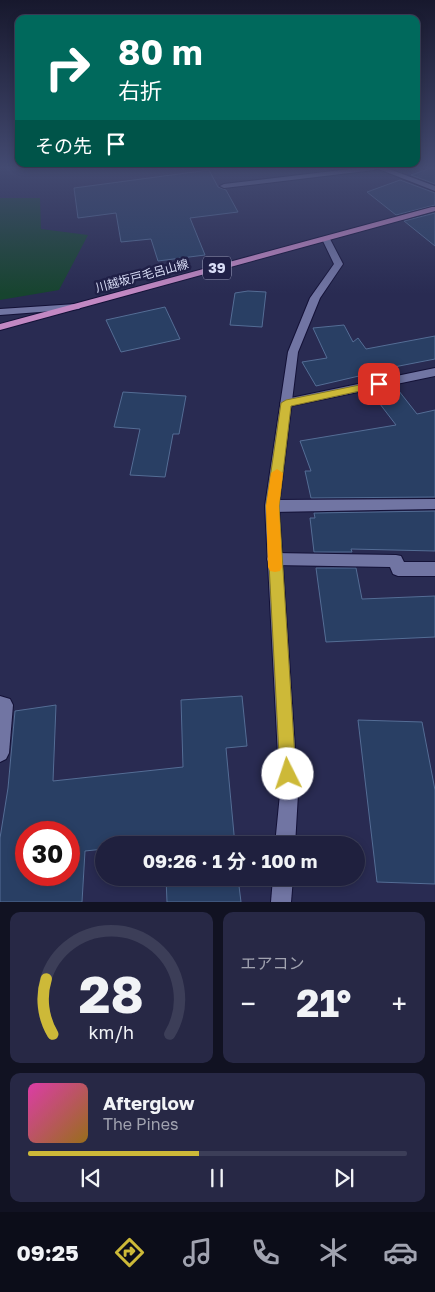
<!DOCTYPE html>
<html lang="ja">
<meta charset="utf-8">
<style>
body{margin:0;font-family:"Golos Text","Noto Sans JP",sans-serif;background:#272845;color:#f1f3f6;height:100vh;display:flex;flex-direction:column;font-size:19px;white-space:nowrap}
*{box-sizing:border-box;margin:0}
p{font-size:16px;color:#a1a3b0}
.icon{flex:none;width:28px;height:28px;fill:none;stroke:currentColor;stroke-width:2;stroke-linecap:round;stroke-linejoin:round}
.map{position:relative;height:902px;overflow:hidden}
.panel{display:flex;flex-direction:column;gap:10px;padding:10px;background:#111222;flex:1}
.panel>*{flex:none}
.top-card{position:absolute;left:15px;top:15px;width:405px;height:152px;border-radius:10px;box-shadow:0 2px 8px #0003,0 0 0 1px #3c3e58;background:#00695c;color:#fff;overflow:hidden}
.speed{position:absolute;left:15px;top:821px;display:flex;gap:10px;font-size:25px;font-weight:700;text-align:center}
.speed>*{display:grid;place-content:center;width:65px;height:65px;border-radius:50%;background:#1f203e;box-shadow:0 2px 8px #0003,0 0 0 1px #3c3e58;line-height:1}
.speed .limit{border:8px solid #d22;background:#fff;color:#111}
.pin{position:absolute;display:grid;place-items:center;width:42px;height:42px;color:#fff;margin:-21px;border-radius:10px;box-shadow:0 2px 8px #0006}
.me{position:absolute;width:55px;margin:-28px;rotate:356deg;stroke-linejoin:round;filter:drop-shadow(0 0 4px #0008)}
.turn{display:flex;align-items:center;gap:18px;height:105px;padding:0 20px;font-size:22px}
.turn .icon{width:65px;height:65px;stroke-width:2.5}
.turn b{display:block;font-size:35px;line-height:42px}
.then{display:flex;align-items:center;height:48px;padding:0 20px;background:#0003;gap:10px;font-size:19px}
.big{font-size:38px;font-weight:700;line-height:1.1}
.panel .card{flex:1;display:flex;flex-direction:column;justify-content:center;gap:8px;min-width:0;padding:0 18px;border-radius:10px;background:#272845}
.panel .dial{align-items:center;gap:0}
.dial svg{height:130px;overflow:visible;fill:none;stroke:#3c3e58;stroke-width:7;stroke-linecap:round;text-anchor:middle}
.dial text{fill:#f1f3f6;stroke:none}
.song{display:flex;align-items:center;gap:15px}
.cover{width:60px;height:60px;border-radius:8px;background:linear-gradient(135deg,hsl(320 70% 55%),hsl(40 70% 35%))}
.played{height:5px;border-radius:2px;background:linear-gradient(90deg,#cdb938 45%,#3c3e58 45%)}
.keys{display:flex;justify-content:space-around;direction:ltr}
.heat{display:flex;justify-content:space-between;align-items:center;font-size:28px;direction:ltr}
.panel .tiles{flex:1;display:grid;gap:10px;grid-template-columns:1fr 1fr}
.card:last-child{grid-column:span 2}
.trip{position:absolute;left:95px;top:836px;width:270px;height:50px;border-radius:25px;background:#1f203e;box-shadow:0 2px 8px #0003,0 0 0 1px #3c3e58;font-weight:700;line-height:50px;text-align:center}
.menu{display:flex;height:80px;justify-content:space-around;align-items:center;background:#0c0d19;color:#a1a3b0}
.menu .icon{width:35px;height:35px}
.menu .on{color:#cdb938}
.menu b{font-size:22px;color:#f1f3f6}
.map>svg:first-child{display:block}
.green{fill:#17442f}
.building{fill:#293f64;stroke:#546d95;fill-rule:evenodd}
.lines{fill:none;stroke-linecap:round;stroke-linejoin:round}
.service-casing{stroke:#131137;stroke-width:2}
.minor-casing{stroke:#131137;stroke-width:2}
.tertiary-casing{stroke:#131137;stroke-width:2}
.primary-casing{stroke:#131137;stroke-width:2}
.service{fill:#7175a3;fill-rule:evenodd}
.minor{fill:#7175a3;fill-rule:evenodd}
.tertiary{fill:#7175a3;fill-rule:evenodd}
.primary{fill:#c288c3;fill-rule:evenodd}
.route{fill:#cdb938;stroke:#857824}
.slow{fill:#f59e0b}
.labels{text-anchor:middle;stroke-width:5;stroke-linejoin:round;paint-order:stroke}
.far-street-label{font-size:12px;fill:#d8dcf5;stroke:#202047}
.shield{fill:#202047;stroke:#a1a4c1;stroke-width:1}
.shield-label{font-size:14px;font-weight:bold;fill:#d8dcf5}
</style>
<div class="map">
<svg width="435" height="902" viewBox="0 0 435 902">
<rect width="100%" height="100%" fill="#292b52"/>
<polygon class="green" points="0,198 40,198 41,229 88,235 59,290 0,300"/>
<g class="building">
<polygon points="431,168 435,168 435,184 411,175"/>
<polygon points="209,170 218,187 226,190 238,212 190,218 205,255 158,261 151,239 121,242 116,213 78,218 74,188"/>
<polygon points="400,180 435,193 435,205 396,215 367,192"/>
<polygon points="435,213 435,246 404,221"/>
<polygon points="248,291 266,292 262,327 230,325 235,293"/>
<polygon points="165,307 180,339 121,352 106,320"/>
<polygon points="344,325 353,342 358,338 366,349 435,336 435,359 394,367 395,368 383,371 387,376 362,381 359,376 316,386 302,362 327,358 313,328"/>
<polygon points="395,386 417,414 435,410 435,497 311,498 305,471 311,471 300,441 396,425 370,391"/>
<polygon points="123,392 186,396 179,434 173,434 165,477 130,475 140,429 114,427"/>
<polygon points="435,511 435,551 351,549 352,552 314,552 310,518 315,518 314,513"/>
<polygon points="316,568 356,568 362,599 435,596 435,637 326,642"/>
<path d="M242,696L247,746L226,748L235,845H165V842L139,845H104V849L85,851L82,902H0V838L8,788L15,711L56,705L53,781L183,767L181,700ZM26,832H69V875H26Z"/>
<polygon points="358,720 422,722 435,790 435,884 377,882"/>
<polygon points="166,878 238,878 241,902 167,902"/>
</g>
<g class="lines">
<g class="service-casing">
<g id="service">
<polygon points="435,368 435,376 286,407 280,403 286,399"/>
<polygon points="435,499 435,509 272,512 267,510 265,506 267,502 272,500"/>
<polygon points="274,553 396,555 401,556 404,562 435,562 435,576 398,576 393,574 390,567 274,565 269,564 267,559 269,554"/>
<polygon points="0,696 10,699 13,705 9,753 6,759 0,762"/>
</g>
</g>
<g class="minor-casing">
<g id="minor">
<polygon points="358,168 378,168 374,170 224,188 220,186 224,184"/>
<polygon points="326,236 330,239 343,264 320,298 298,352 279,506 298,794 295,845 275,845 280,794 265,506 288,352 310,298 334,264 322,239"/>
<polygon points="273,878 293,878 291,902 271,902"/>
</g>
</g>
<g class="tertiary-casing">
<g id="tertiary">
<polygon points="376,168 386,168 435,186 435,191"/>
<polygon points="76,304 81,307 79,309 0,315 0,309"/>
</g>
</g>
<g class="primary-casing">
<polygon id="primary" points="432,207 435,207 435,211 0,330 0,324"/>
</g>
<use href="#service" class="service"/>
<use href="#minor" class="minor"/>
<use href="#tertiary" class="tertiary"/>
<use href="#primary" class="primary"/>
</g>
<linearGradient id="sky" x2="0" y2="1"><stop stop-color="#17182d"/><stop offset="0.57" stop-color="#434a71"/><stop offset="1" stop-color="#434a71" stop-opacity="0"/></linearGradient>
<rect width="435" height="294" fill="url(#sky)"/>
<polygon class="route" points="379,381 384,384 383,386 291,406 279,506 296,774 294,780 288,783 282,780 280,774 266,506 281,403 286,400"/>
<polygon class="slow" points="277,469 283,473 279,506 282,567 280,571 275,572 270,571 268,567 266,506 271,473"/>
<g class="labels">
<g class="far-street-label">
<text transform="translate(142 276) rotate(-15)" y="4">川越坂戸毛呂山線</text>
</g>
<rect class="shield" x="203" y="256.5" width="28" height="23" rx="4"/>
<g class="shield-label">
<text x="217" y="273">39</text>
</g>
</g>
</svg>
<div class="speed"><div class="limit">30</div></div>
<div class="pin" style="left:379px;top:384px;background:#d93025"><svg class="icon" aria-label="arrive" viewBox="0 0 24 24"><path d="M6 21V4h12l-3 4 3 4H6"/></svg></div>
<svg class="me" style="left:288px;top:774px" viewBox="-20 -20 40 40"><circle r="19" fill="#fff"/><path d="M0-13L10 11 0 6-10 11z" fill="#cdb938"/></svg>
<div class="trip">09:26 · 1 分 · 100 m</div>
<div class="top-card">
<div class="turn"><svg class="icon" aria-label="right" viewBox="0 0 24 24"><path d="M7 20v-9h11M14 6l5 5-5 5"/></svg><div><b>80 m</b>右折</div></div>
<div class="then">その先<svg class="icon" aria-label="arrive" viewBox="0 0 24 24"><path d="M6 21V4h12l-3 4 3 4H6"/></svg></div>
</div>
</div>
<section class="panel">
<div class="tiles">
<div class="card dial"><svg viewBox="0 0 100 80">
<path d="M14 69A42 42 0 1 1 86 69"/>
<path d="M14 69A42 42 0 0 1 10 35" stroke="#cdb938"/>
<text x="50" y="56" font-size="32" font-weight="700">28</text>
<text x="50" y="72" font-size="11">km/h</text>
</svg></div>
<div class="card"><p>エアコン</p>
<div class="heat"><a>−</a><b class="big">21°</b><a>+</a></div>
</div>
<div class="card">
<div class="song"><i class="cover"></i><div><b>Afterglow</b><p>The Pines</p></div></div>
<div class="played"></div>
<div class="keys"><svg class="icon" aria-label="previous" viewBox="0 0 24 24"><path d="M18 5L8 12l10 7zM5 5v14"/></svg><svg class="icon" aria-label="pause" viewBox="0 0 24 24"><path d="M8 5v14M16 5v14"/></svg><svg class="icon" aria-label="next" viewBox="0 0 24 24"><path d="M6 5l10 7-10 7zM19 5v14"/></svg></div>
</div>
</div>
</section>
<nav class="menu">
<b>09:25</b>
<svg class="icon on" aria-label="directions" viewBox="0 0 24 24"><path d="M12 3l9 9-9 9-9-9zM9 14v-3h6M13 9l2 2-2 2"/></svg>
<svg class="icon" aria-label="music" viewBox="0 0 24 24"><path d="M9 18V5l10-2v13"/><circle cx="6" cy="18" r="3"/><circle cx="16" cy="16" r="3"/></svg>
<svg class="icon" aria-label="phone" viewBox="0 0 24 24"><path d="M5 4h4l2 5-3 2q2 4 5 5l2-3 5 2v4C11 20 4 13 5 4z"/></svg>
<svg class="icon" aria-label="climate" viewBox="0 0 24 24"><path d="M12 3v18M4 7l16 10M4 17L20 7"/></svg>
<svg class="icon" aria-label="car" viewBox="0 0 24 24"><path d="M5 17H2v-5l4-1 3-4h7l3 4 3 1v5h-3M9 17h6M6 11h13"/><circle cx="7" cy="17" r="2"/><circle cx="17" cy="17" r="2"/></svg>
</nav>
